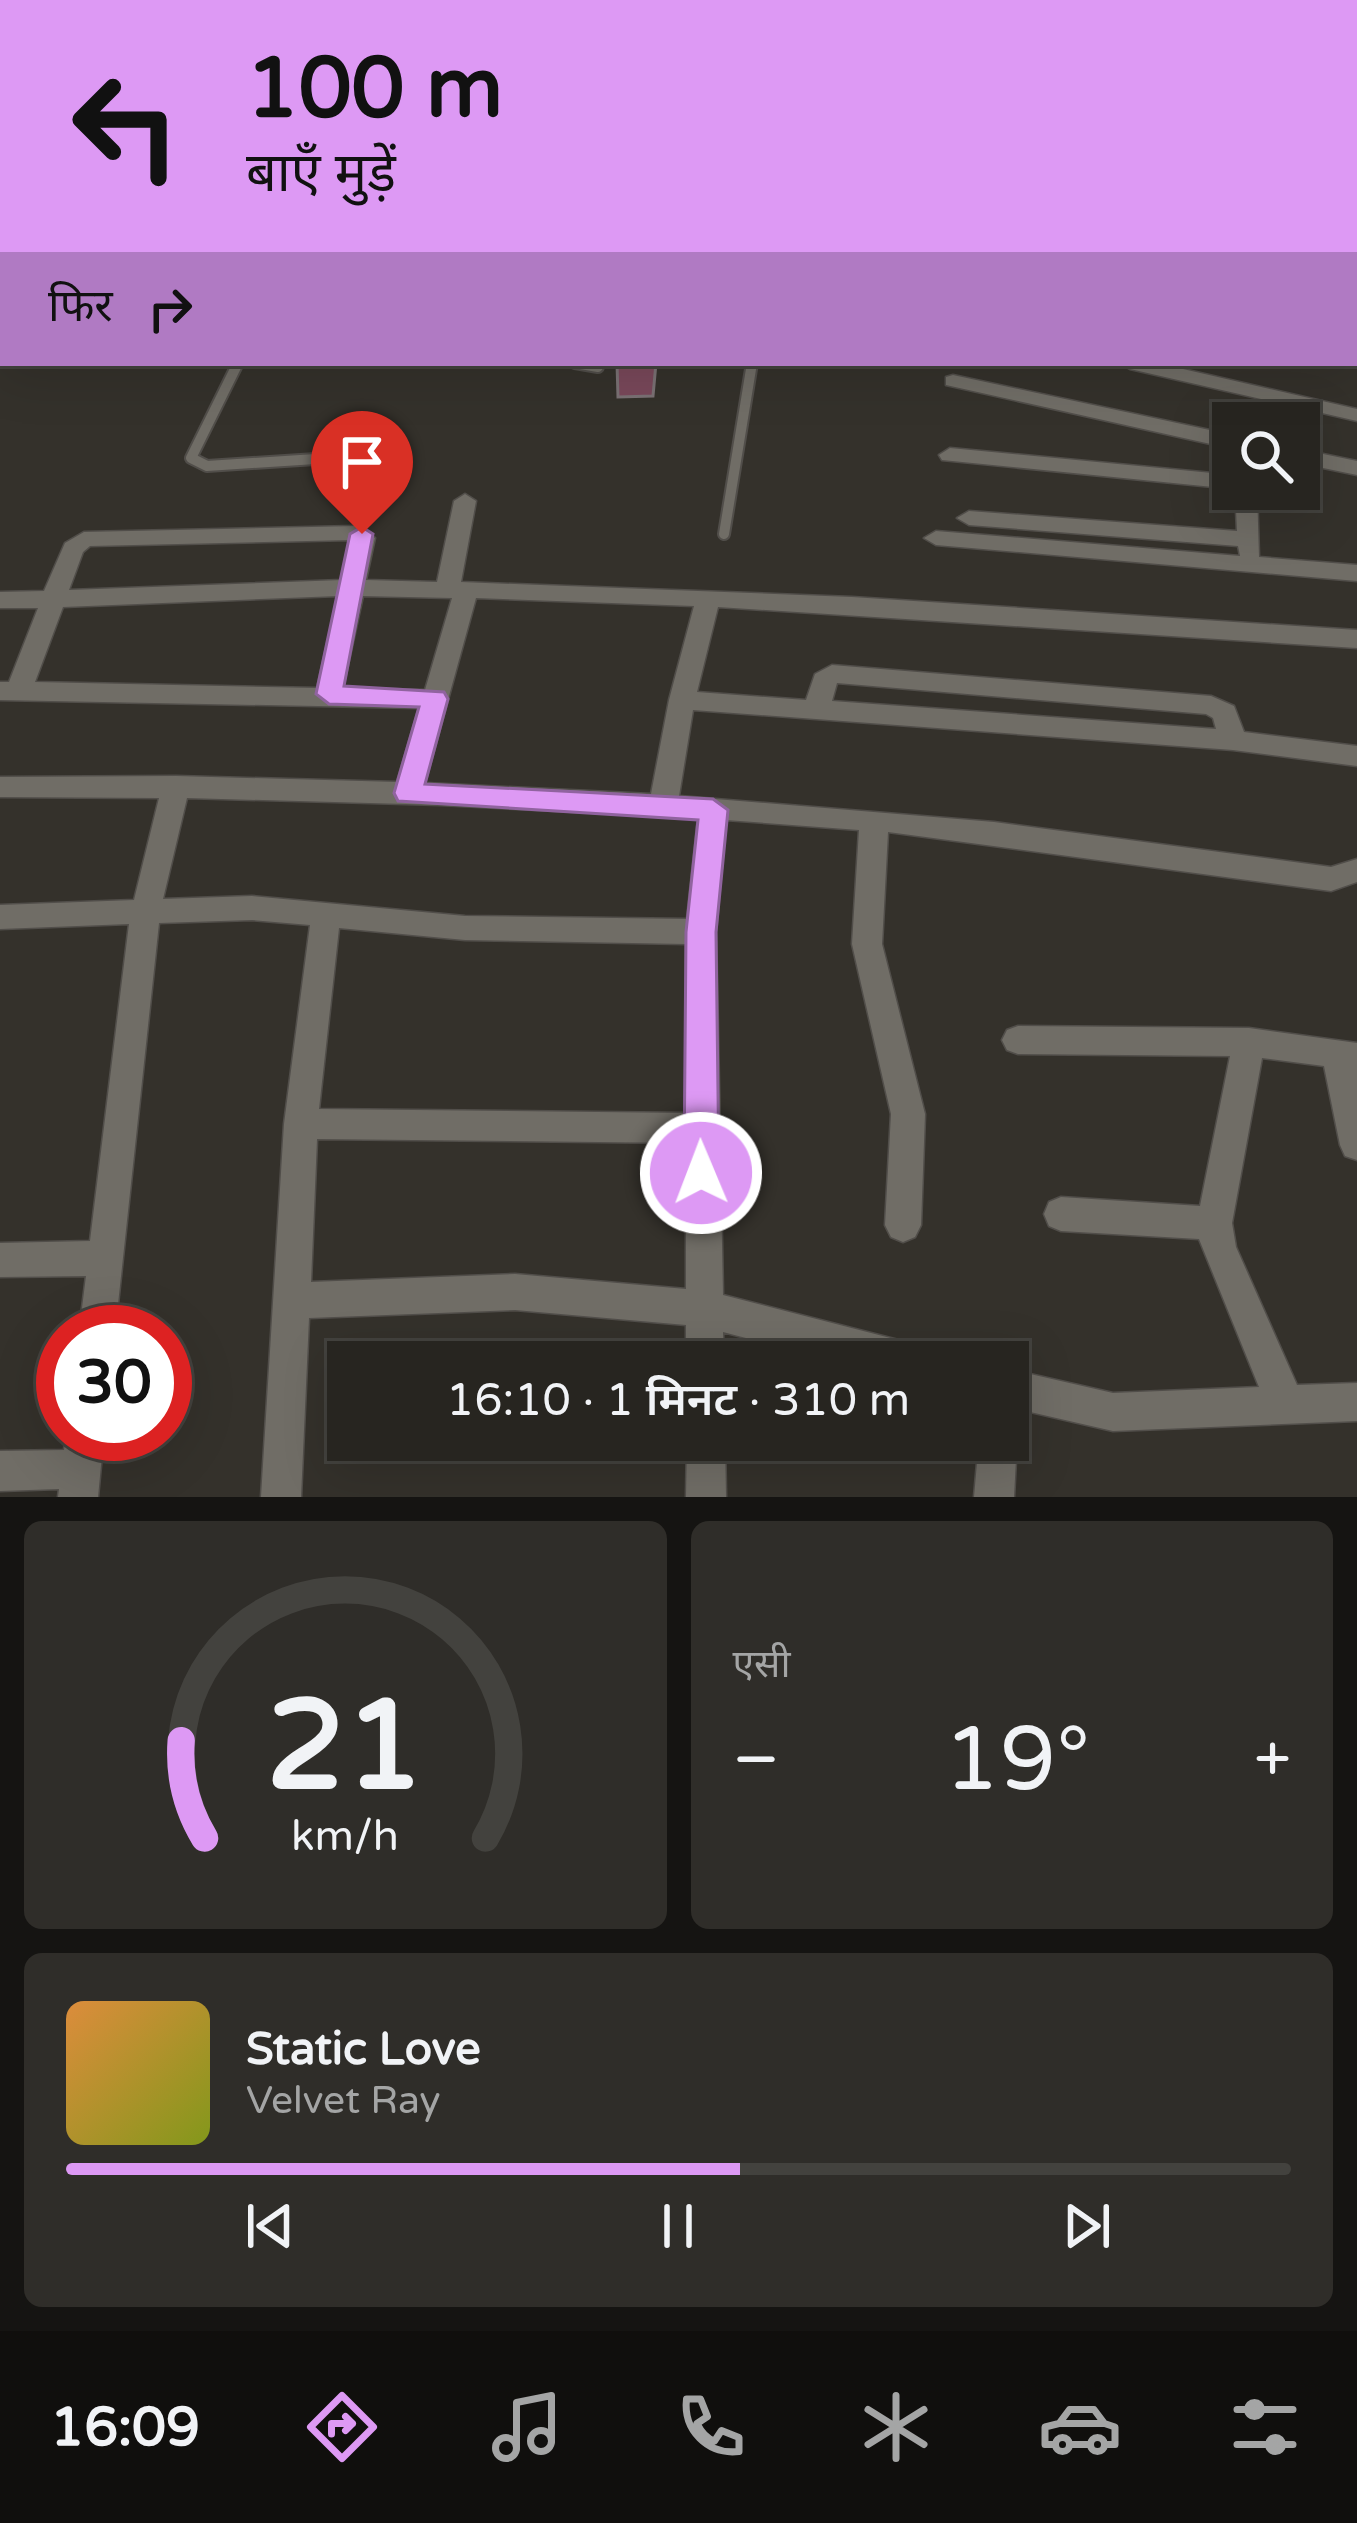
<!DOCTYPE html>
<html lang="hi">
<meta charset="utf-8">
<style>
body{margin:0;font-family:"Varela Round","Noto Sans Devanagari",sans-serif;background:#2f2d29;color:#f1f3f6;height:100vh;display:flex;flex-direction:column;font-size:45px;white-space:nowrap}
*{box-sizing:border-box;margin:0}
p{font-size:39px;color:#a4a5a5}
.icon{flex:none;width:66px;height:66px;fill:none;stroke:currentColor;stroke-width:2;stroke-linecap:round;stroke-linejoin:round}
.map{position:relative;height:1497px;overflow:hidden}
.panel{display:flex;flex-direction:column;gap:24px;padding:24px;background:#151412;flex:1}
.panel>*{flex:none}
.top-card{position:absolute;left:0px;top:0px;width:1359px;height:366px;box-shadow:0 12px 48px #0002,0 0 0 3px #43423e;background:#dd99f4;color:#111;overflow:hidden}
.tools{position:absolute;left:1212px;top:402px;display:grid;gap:24px}
.tools a{display:grid;place-items:center;width:108px;height:108px;border-radius:0px;background:#272520;box-shadow:0 12px 48px #0002,0 0 0 3px #43423e;font-size:60px}
.speed{position:absolute;left:36px;top:1305px;display:flex;gap:24px;font-size:60px;font-weight:700;text-align:center}
.speed>*{display:grid;place-content:center;width:156px;height:156px;border-radius:50%;background:#272520;box-shadow:0 12px 48px #0002,0 0 0 3px #43423e;line-height:1}
.speed .limit{border:18px solid #d22;background:#fff;color:#111}
.pin{position:absolute;display:grid;place-items:center;width:102px;height:102px;color:#fff;margin:-123px -51px;border-radius:50% 50% 50% 0;rotate:-45deg;box-shadow:0 0 12px #0007}
.pin .icon{rotate:45deg}
.me{position:absolute;width:132px;margin:-66px;rotate:359deg;stroke-linejoin:round;filter:drop-shadow(0 0 9px #0008)}
.turn{display:flex;align-items:center;gap:42px;height:252px;padding:0 48px;font-size:54px}
.turn .icon{width:156px;height:156px;stroke-width:2.5}
.turn b{display:block;font-size:84px;line-height:102px}
.then{display:flex;align-items:center;height:114px;padding:0 48px;background:#0003;gap:24px;font-size:45px}
.big{font-size:90px;font-weight:600;line-height:1.1}
.panel .widget{flex:1;display:flex;flex-direction:column;justify-content:center;gap:18px;min-width:0;padding:0 42px;border-radius:18px;background:#2f2d29}
.panel .dial{align-items:center;gap:0}
.dial svg{height:312px;overflow:visible;fill:none;stroke:#43423e;stroke-width:7;stroke-linecap:round;text-anchor:middle}
.dial text{fill:#f1f3f6;stroke:none}
.song{display:flex;align-items:center;gap:36px}
.cover{width:144px;height:144px;border-radius:18px;background:linear-gradient(135deg,hsl(30 70% 55%),hsl(70 70% 35%))}
.played{height:12px;border-radius:6px;background:linear-gradient(90deg,#dd99f4 55%,#43423e 55%)}
.keys{display:flex;justify-content:space-around;direction:ltr}
.heat{display:flex;justify-content:space-between;align-items:center;font-size:66px;direction:ltr}
.panel .tiles{flex:1;display:grid;gap:24px;grid-template-columns:1fr 1fr}
.widget:last-child{grid-column:span 2}
.trip{position:absolute;left:327px;top:1341px;width:702px;height:120px;border-radius:0px;background:#272520;box-shadow:0 12px 48px #0002,0 0 0 3px #43423e;font-weight:600;line-height:120px;text-align:center}
.menu{display:flex;height:192px;justify-content:space-around;align-items:center;background:#100f0d;color:#a4a5a5}
.menu .icon{width:84px;height:84px}
.menu .selected{color:#dd99f4}
.menu b{font-size:54px;color:#f1f3f6}
.map>svg:first-child{display:block}
.building{fill:#79485a;stroke:#7a7174;stroke-width:3}
.lines{fill:none;stroke-linecap:round;stroke-linejoin:round}
.service-far1-casing{stroke:#514e4a;stroke-width:9}
.service-casing{stroke:#514e4a;stroke-width:14}
.minor-casing{stroke:#514e4a;stroke-width:3}
.secondary-casing{stroke:#514e4a;stroke-width:3}
.service-far1{stroke:#706d66;stroke-width:8}
.service{stroke:#706d66;stroke-width:10}
.minor{fill:#706d66;fill-rule:evenodd}
.secondary{fill:#9b7263;fill-rule:evenodd}
.route{fill:#dd99f4;stroke:#90639f;stroke-width:3}
</style>
<div class="map">
<svg width="1357" height="1497" viewBox="0 0 1357 1497">
<rect width="100%" height="100%" fill="#34312b"/>
<polygon class="building" points="617,363 656,363 653,396 618,397"/>
<g class="lines">
<g class="service-far1-casing">
<polyline id="service-far1" points="431,3 435,0"/>
</g>
<g class="service-casing">
<g id="service">
<polyline points="0,291 3,287"/>
<polyline points="238,363 191,458 207,466 331,458"/>
<polyline points="575,363 598,367"/>
<polyline points="724,534 752,363"/>
</g>
</g>
<g class="minor-casing">
<g id="minor">
<polygon points="284,0 322,0 324,3 286,3"/>
<polygon points="872,0 889,0 891,3 874,3"/>
<polygon points="1161,0 1183,0 1185,3 1163,3"/>
<polygon points="1317,0 1331,0 1332,3 1318,3"/>
<rect x="1356" y="5" width="1" height="8"/>
<rect x="1356" y="29" width="1" height="8"/>
<polygon points="0,54 3,55 3,65 0,64"/>
<rect x="1356" y="64" width="1" height="10"/>
<polygon points="1120,363 1157,363 1357,409 1357,421 1130,369"/>
<polygon points="953,375 1233,435 1233,449 946,385 946,377"/>
<polygon points="950,448 1233,475 1233,489 942,460 939,455"/>
<polygon points="1299,449 1357,461 1357,475 1299,463"/>
<polygon points="1235,489 1257,489 1259,557 1357,565 1357,581 936,545 924,538 936,531 1240,556 1238,546 969,525 957,518 969,511 1237,531"/>
<path d="M465,494L476,501L461,582L852,597L1357,630V648L718,607L697,692L806,700L815,674L832,665L1211,696L1234,706L1244,732L1357,746V766L1233,750L693,710L679,796L994,822L1331,867L1357,859V882L1331,891L888,832L882,944L925,1114L921,1225L915,1237L903,1242L891,1237L885,1225L891,1114L852,944L859,830L726,820L716,932L723,1295L910,1343L923,1349L929,1362H838L723,1332L724,1362H686V1325L515,1310L309,1318L301,1497H261L284,1124L310,925L252,920L159,923L115,1332H79L86,1276L0,1277V1243L90,1241L129,924L0,929V905L134,900L159,798L0,797V777L176,776L397,782L419,708L0,700V682H9L38,608H0V592L44,591L65,543L84,532L356,526L375,538L366,580L437,582L454,501ZM351,540L342,580L69,590L83,552L90,546ZM338,596L317,688L35,682L63,607ZM363,596L452,598L425,690L343,688ZM476,598L694,606L669,700L651,794L425,783ZM837,683L1206,714L1213,718L1216,729L832,701ZM187,798L441,805L698,818L687,919L465,916L252,896L163,899ZM339,928L465,940L686,944V1113L319,1109ZM317,1139L686,1143V1289L515,1274L311,1282Z"/>
<polygon points="1018,1026 1249,1028 1357,1043 1357,1160 1345,1156 1340,1145 1324,1066 1262,1058 1232,1223 1236,1247 1297,1385 1357,1383 1357,1421 1113,1431 1008,1407 1008,1369 1113,1393 1259,1387 1199,1239 1061,1231 1049,1226 1044,1214 1049,1202 1061,1197 1200,1206 1230,1056 1018,1054 1007,1050 1002,1040 1007,1030"/>
<polygon points="1008,1425 1017,1440 1014,1497 974,1497 979,1440 1008,1440"/>
<polygon points="66,1434 104,1434 98,1497 58,1497 59,1489 0,1491 0,1451 64,1450"/>
<polygon points="687,1440 725,1440 726,1497 686,1497"/>
</g>
</g>
<g class="secondary-casing">
<g id="secondary">
<polygon points="0,85 3,86 3,98 0,97"/>
<rect x="1356" y="145" width="1" height="12"/>
</g>
</g>
<use href="#service-far1" class="service-far1"/>
<use href="#service" class="service"/>
<use href="#minor" class="minor"/>
<use href="#secondary" class="secondary"/>
</g>
<polygon class="route" points="362,527 373,534 344,686 444,692 448,699 425,784 713,799 728,810 716,932 719,1173 714,1185 701,1189 689,1185 684,1173 686,932 698,820 398,801 394,793 419,707 329,704 316,694 350,534"/>
</svg>
<div class="tools">
<a><svg class="icon" aria-label="search" viewBox="0 0 24 24"><circle cx="10" cy="10" r="6"/><path d="M15 15l6 6"/></svg></a>
</div>
<div class="speed"><div class="limit">30</div></div>
<div class="pin" style="left:362px;top:534px;background:#d93025"><svg class="icon" aria-label="arrive" viewBox="0 0 24 24"><path d="M6 21V4h12l-3 4 3 4H6"/></svg></div>
<svg class="me" style="left:701px;top:1173px" viewBox="-20 -20 40 40"><circle r="17" fill="#dd99f4" stroke="#fff" stroke-width="3"/><path d="M0-11L8 9 0 5-8 9z" fill="#fff"/></svg>
<div class="trip">16:10 · 1 मिनट · 310 m</div>
<div class="top-card">
<div class="turn"><svg class="icon" aria-label="left" viewBox="0 0 24 24"><path d="M17 20v-9H6M10 6l-5 5 5 5"/></svg><div><b>100 m</b>बाएँ मुड़ें</div></div>
<div class="then">फिर<svg class="icon" aria-label="right" viewBox="0 0 24 24"><path d="M7 20v-9h11M14 6l5 5-5 5"/></svg></div>
</div>
</div>
<section class="panel">
<div class="tiles">
<div class="widget dial"><svg viewBox="0 0 100 80">
<path d="M14 69A42 42 0 1 1 86 69"/>
<path d="M14 69A42 42 0 0 1 8 44" stroke="#dd99f4"/>
<text x="50" y="56" font-size="32" font-weight="700">21</text>
<text x="50" y="72" font-size="11">km/h</text>
</svg></div>
<div class="widget"><p>एसी</p>
<div class="heat"><a>−</a><b class="big">19°</b><a>+</a></div>
</div>
<div class="widget">
<div class="song"><i class="cover"></i><div><b>Static Love</b><p>Velvet Ray</p></div></div>
<div class="played"></div>
<div class="keys"><svg class="icon" aria-label="previous" viewBox="0 0 24 24"><path d="M18 5L8 12l10 7zM5 5v14"/></svg><svg class="icon" aria-label="pause" viewBox="0 0 24 24"><path d="M8 5v14M16 5v14"/></svg><svg class="icon" aria-label="next" viewBox="0 0 24 24"><path d="M6 5l10 7-10 7zM19 5v14"/></svg></div>
</div>
</div>
</section>
<nav class="menu">
<b>16:09</b>
<svg class="icon selected" aria-label="directions" viewBox="0 0 24 24"><path d="M12 3l9 9-9 9-9-9zM9 14v-3h6M13 9l2 2-2 2"/></svg>
<svg class="icon" aria-label="music" viewBox="0 0 24 24"><path d="M9 18V5l10-2v13"/><circle cx="6" cy="18" r="3"/><circle cx="16" cy="16" r="3"/></svg>
<svg class="icon" aria-label="phone" viewBox="0 0 24 24"><path d="M5 4h4l2 5-3 2q2 4 5 5l2-3 5 2v4C11 20 4 13 5 4z"/></svg>
<svg class="icon" aria-label="climate" viewBox="0 0 24 24"><path d="M12 3v18M4 7l16 10M4 17L20 7"/></svg>
<svg class="icon" aria-label="car" viewBox="0 0 24 24"><path d="M5 17H2v-5l4-1 3-4h7l3 4 3 1v5h-3M9 17h6M6 11h13"/><circle cx="7" cy="17" r="2"/><circle cx="17" cy="17" r="2"/></svg>
<svg class="icon" aria-label="filters" viewBox="0 0 24 24"><path d="M4 7h16M4 17h16"/><circle cx="9" cy="7" r="2"/><circle cx="15" cy="17" r="2"/></svg>
</nav>
